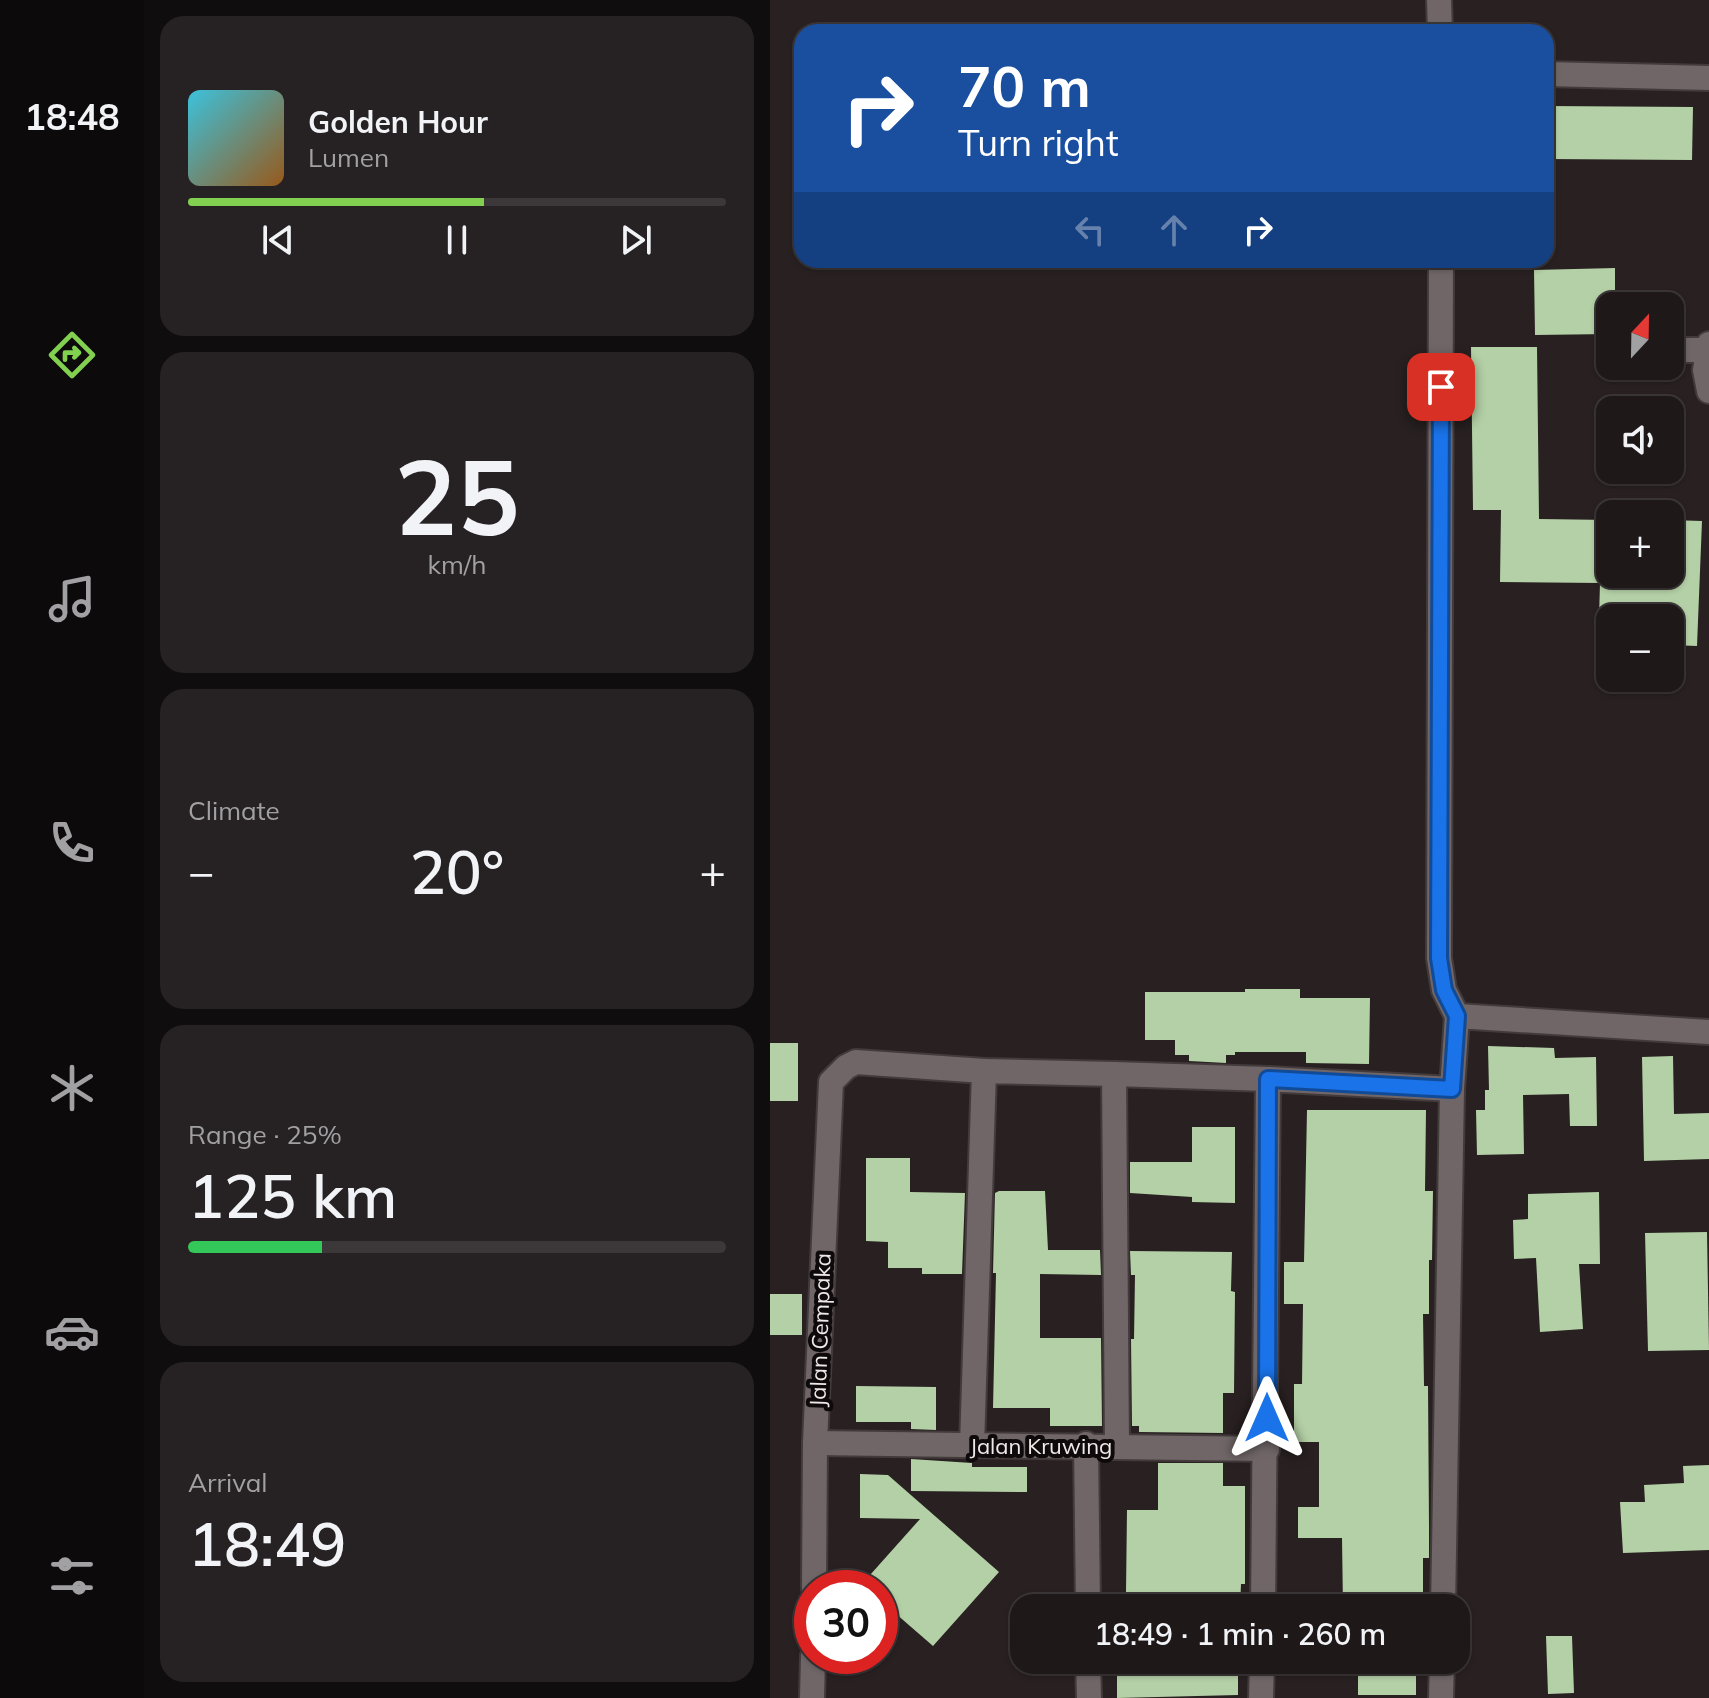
<!DOCTYPE html>
<meta charset="utf-8">
<style>
body{margin:0;font-family:Mulish,sans-serif;background:#262122;color:#f1f3f6;height:100vh;display:flex;flex-direction:column;font-size:30px;white-space:nowrap}
*{box-sizing:border-box;margin:0}
p{font-size:26px;color:#a1a0a2}
.icon{flex:none;width:44px;height:44px;fill:none;stroke:currentColor;stroke-width:2;stroke-linecap:round;stroke-linejoin:round}
.map{position:relative;flex:1;overflow:hidden}
.sheet{display:flex;flex-direction:column;gap:16px;padding:16px;background:#100d0e;width:626px}
.sheet>*{flex:none}
.hud{position:absolute;left:24px;top:24px;width:760px;height:244px;border-radius:24px;box-shadow:0 2px 6px #0004,0 0 0 2px #3c3738;background:#1a4fa0;color:#fff;overflow:hidden}
.needle{width:52px;rotate:22deg}
.fabs{position:absolute;left:826px;top:292px;display:grid;gap:16px}
.fabs a{display:grid;place-items:center;width:88px;height:88px;border-radius:16px;background:#1e1819;box-shadow:0 2px 6px #0004,0 0 0 2px #3c3738;font-size:40px}
.speed{position:absolute;left:24px;top:1570px;display:flex;gap:16px;font-size:40px;font-weight:700;text-align:center}
.speed>*{display:grid;place-content:center;width:104px;height:104px;border-radius:50%;background:#1e1819;box-shadow:0 2px 6px #0004,0 0 0 2px #3c3738;line-height:1}
.speed .limit{border:12px solid #d22;background:#fff;color:#111}
.pin{position:absolute;display:grid;place-items:center;width:68px;height:68px;color:#fff;margin:-34px;border-radius:16px;box-shadow:0 4px 12px #0006}
.me{position:absolute;width:88px;margin:-44px;rotate:0deg;stroke-linejoin:round;filter:drop-shadow(0 0 6px #0008)}
.turn{display:flex;align-items:center;gap:28px;height:168px;padding:0 32px;font-size:36px}
.turn .icon{width:104px;height:104px;stroke-width:2.5}
.turn b{display:block;font-size:56px;line-height:68px}
.lanes{display:flex;align-items:center;height:76px;padding:0 32px;background:#0003;justify-content:center;gap:40px;direction:ltr}
.lanes .off{opacity:.35}
.big{font-size:60px;font-weight:600;line-height:1.1}
.sheet .tile{flex:1;display:flex;flex-direction:column;justify-content:center;gap:12px;min-width:0;padding:0 28px;border-radius:24px;background:#262122}
.sheet .dial{align-items:center;gap:0}
.dial b{font-size:104px;line-height:1}
.song{display:flex;align-items:center;gap:24px}
.cover{width:96px;height:96px;border-radius:12px;background:linear-gradient(135deg,hsl(190 70% 55%),hsl(30 70% 35%))}
.played{height:8px;border-radius:4px;background:linear-gradient(90deg,#82d04f 55%,#3c3738 55%)}
.keys{display:flex;justify-content:space-around;direction:ltr}
.heat{display:flex;justify-content:space-between;align-items:center;font-size:44px;direction:ltr}
.charge{height:12px;border-radius:6px;background:linear-gradient(90deg,#34c759 25%,#3c3738 0)}
.trip{position:absolute;left:240px;top:1594px;width:460px;height:80px;border-radius:24px;background:#1e1819;box-shadow:0 2px 6px #0004,0 0 0 2px #3c3738;font-weight:600;line-height:80px;text-align:center}
main{display:flex;flex:1;min-height:0}
.tabs{display:flex;flex-direction:column;width:144px;justify-content:space-around;align-items:center;background:#0c0a0a;color:#a1a0a2}
.tabs .icon{width:56px;height:56px}
.tabs .selected{color:#82d04f}
.tabs b{font-size:36px;color:#f1f3f6}
.map>svg:first-child{display:block}
.building{fill:#b4d0a6}
.lines{fill:none;stroke-linecap:round;stroke-linejoin:round}
.minor-casing{stroke:#423a3b;stroke-width:28}
.minor{stroke:#706667;stroke-width:24}
.route-casing{stroke:#114b97;stroke-width:20}
.route{stroke:#1a73e8;stroke-width:14}
.labels{text-anchor:middle;stroke-width:8;stroke-linejoin:round;paint-order:stroke}
.street-label{font-size:22px;fill:#eee8e9;stroke:#0e0a0b}
</style>
<main>
<nav class="tabs">
<b>18:48</b>
<svg class="icon selected" aria-label="directions" viewBox="0 0 24 24"><path d="M12 3l9 9-9 9-9-9zM9 14v-3h6M13 9l2 2-2 2"/></svg>
<svg class="icon" aria-label="music" viewBox="0 0 24 24"><path d="M9 18V5l10-2v13"/><circle cx="6" cy="18" r="3"/><circle cx="16" cy="16" r="3"/></svg>
<svg class="icon" aria-label="phone" viewBox="0 0 24 24"><path d="M5 4h4l2 5-3 2q2 4 5 5l2-3 5 2v4C11 20 4 13 5 4z"/></svg>
<svg class="icon" aria-label="climate" viewBox="0 0 24 24"><path d="M12 3v18M4 7l16 10M4 17L20 7"/></svg>
<svg class="icon" aria-label="car" viewBox="0 0 24 24"><path d="M5 17H2v-5l4-1 3-4h7l3 4 3 1v5h-3M9 17h6M6 11h13"/><circle cx="7" cy="17" r="2"/><circle cx="17" cy="17" r="2"/></svg>
<svg class="icon" aria-label="filters" viewBox="0 0 24 24"><path d="M4 7h16M4 17h16"/><circle cx="9" cy="7" r="2"/><circle cx="15" cy="17" r="2"/></svg>
</nav>
<section class="sheet">
<div class="tile">
<div class="song"><i class="cover"></i><div><b>Golden Hour</b><p>Lumen</p></div></div>
<div class="played"></div>
<div class="keys"><svg class="icon" aria-label="previous" viewBox="0 0 24 24"><path d="M18 5L8 12l10 7zM5 5v14"/></svg><svg class="icon" aria-label="pause" viewBox="0 0 24 24"><path d="M8 5v14M16 5v14"/></svg><svg class="icon" aria-label="next" viewBox="0 0 24 24"><path d="M6 5l10 7-10 7zM19 5v14"/></svg></div>
</div>
<div class="tile dial"><b>25</b><p>km/h</p></div>
<div class="tile"><p>Climate</p>
<div class="heat"><a>−</a><b class="big">20°</b><a>+</a></div>
</div>
<div class="tile"><p>Range · 25%</p><b class="big">125 km</b><div class="charge"></div></div>
<div class="tile"><p>Arrival</p><b class="big">18:49</b></div>
</section>
<div class="map">
<svg width="939" height="1698" viewBox="0 0 939 1698">
<rect width="100%" height="100%" fill="#282021"/>
<g class="building">
<polygon points="776,106 923,107 922,160 776,159"/>
<polygon points="845,268 845,306 840,306 840,334 765,335 764,270"/>
<polygon points="701,347 767,347 769,519 840,520 840,574 900,574 900,520 932,521 927,646 900,645 900,618 829,618 830,583 730,582 731,510 703,510"/>
<polygon points="475,989 530,989 530,998 600,998 599,1064 536,1063 536,1052 465,1052 465,1055 456,1055 456,1063 419,1061 419,1055 405,1055 405,1040 375,1040 375,992 475,992"/>
<rect x="0" y="1043" width="28" height="58"/>
<polygon points="718,1046 784,1048 785,1058 826,1057 827,1126 800,1126 799,1094 753,1095 754,1154 707,1155 706,1110 715,1110 715,1090 719,1090"/>
<polygon points="903,1056 904,1114 939,1113 939,1159 874,1161 872,1057"/>
<polygon points="537,1110 656,1110 655,1191 663,1191 662,1260 659,1260 659,1314 653,1314 654,1386 658,1386 659,1526 659,1558 653,1558 653,1608 573,1608 572,1538 528,1538 528,1507 549,1507 549,1442 524,1442 524,1384 532,1384 533,1304 514,1304 514,1262 534,1262"/>
<polygon points="422,1127 465,1127 465,1203 422,1202 422,1197 360,1193 360,1162 422,1162"/>
<polygon points="96,1158 140,1158 140,1192 195,1193 192,1274 152,1274 152,1268 118,1268 118,1242 96,1241"/>
<polygon points="229,1191 275,1191 278,1250 330,1250 331,1275 270,1274 270,1338 331,1338 332,1426 280,1426 280,1408 223,1408 226,1273 223,1273 225,1193"/>
<polygon points="829,1192 830,1264 809,1264 813,1329 770,1332 766,1258 744,1259 743,1220 758,1219 758,1194"/>
<polygon points="937,1232 939,1350 878,1351 875,1233"/>
<polygon points="360,1251 462,1252 461,1291 465,1292 464,1393 453,1393 453,1433 369,1432 369,1426 362,1426 361,1339 364,1339 365,1275 361,1275"/>
<rect x="0" y="1294" width="32" height="41"/>
<polygon points="86,1386 166,1387 166,1430 141,1429 141,1422 86,1422"/>
<polygon points="141,1459 202,1463 202,1467 257,1467 257,1492 141,1491"/>
<polygon points="388,1463 453,1463 453,1486 475,1486 475,1584 471,1584 470,1608 384,1608 384,1592 356,1592 357,1510 388,1510"/>
<polygon points="939,1465 939,1550 853,1553 850,1502 875,1502 874,1485 914,1483 913,1466"/>
<polygon points="90,1474 118,1475 229,1572 163,1646 110,1600 110,1588 97,1588 92,1584 150,1519 90,1518"/>
<polygon points="776,1636 802,1636 804,1693 778,1694"/>
<polygon points="347,1660 468,1660 468,1695 347,1698"/>
<rect x="588" y="1660" width="58" height="35"/>
</g>
<g class="lines">
<g class="minor-casing">
<g id="minor">
<polyline points="669,0 670,32"/>
<polyline points="776,74 939,78"/>
<polyline points="671,260 669,958 674,990 687,1016"/>
<polyline points="939,344 935,370 939,391"/>
<polyline points="900,350 937,350"/>
<polyline points="45,1443 497,1449"/>
<polyline points="316,1444 318,1608"/>
<polyline points="347,1445 344,1074 498,1079"/>
<polyline points="202,1446 214,1071 344,1074"/>
<polyline points="44,1588 45,1443 61,1082 76,1067 86,1062 214,1071"/>
<polyline points="493,1608 498,1079 682,1089"/>
<polyline points="673,1608 682,1089 687,1016 939,1032"/>
<polyline points="318,1660 319,1698"/>
<polyline points="42,1698 43,1656"/>
<polyline points="491,1698 492,1660"/>
<polyline points="671,1698 672,1660"/>
</g>
</g>
<use href="#minor" class="minor"/>
</g>
<g class="lines">
<g class="route-casing">
<polyline id="route" points="497,1418 498,1079 682,1089 687,1016 674,990 669,958 671,387"/>
</g>
<use href="#route" class="route"/>
</g>
<g class="labels">
<g class="street-label">
<text transform="translate(50 1330) rotate(-88)" y="8">Jalan Cempaka</text>
<text x="271" y="1454">Jalan Kruwing</text>
</g>
</g>
</svg>
<div class="fabs">
<a><svg class="needle" viewBox="-14 -14 28 28"><path d="M0-13l5 13h-10z" fill="#e53935"/><path d="M0 13l5-13h-10z" fill="#a1a0a2"/></svg></a>
<a><svg class="icon" aria-label="sound" viewBox="0 0 24 24"><path d="M4 9h4l5-4v14l-5-4H4zM17 9q2 3 0 6"/></svg></a>
<a>+</a>
<a>−</a>
</div>
<div class="speed"><div class="limit">30</div></div>
<div class="pin" style="left:671px;top:387px;background:#d93025"><svg class="icon" aria-label="arrive" viewBox="0 0 24 24"><path d="M6 21V4h12l-3 4 3 4H6"/></svg></div>
<svg class="me" style="left:497px;top:1418px" viewBox="-20 -20 40 40"><path d="M0-17L14 15 0 8-14 15z" fill="#1a73e8" stroke="#fff" stroke-width="4"/></svg>
<div class="trip">18:49 · 1 min · 260 m</div>
<div class="hud">
<div class="turn"><svg class="icon" aria-label="right" viewBox="0 0 24 24"><path d="M7 20v-9h11M14 6l5 5-5 5"/></svg><div><b>70 m</b>Turn right</div></div>
<div class="lanes"><svg class="icon off" aria-label="left" viewBox="0 0 24 24"><path d="M17 20v-9H6M10 6l-5 5 5 5"/></svg><svg class="icon off" aria-label="ahead" viewBox="0 0 24 24"><path d="M12 20V5M6 11l6-6 6 6"/></svg><svg class="icon" aria-label="right" viewBox="0 0 24 24"><path d="M7 20v-9h11M14 6l5 5-5 5"/></svg></div>
</div>
</div>
</main>
